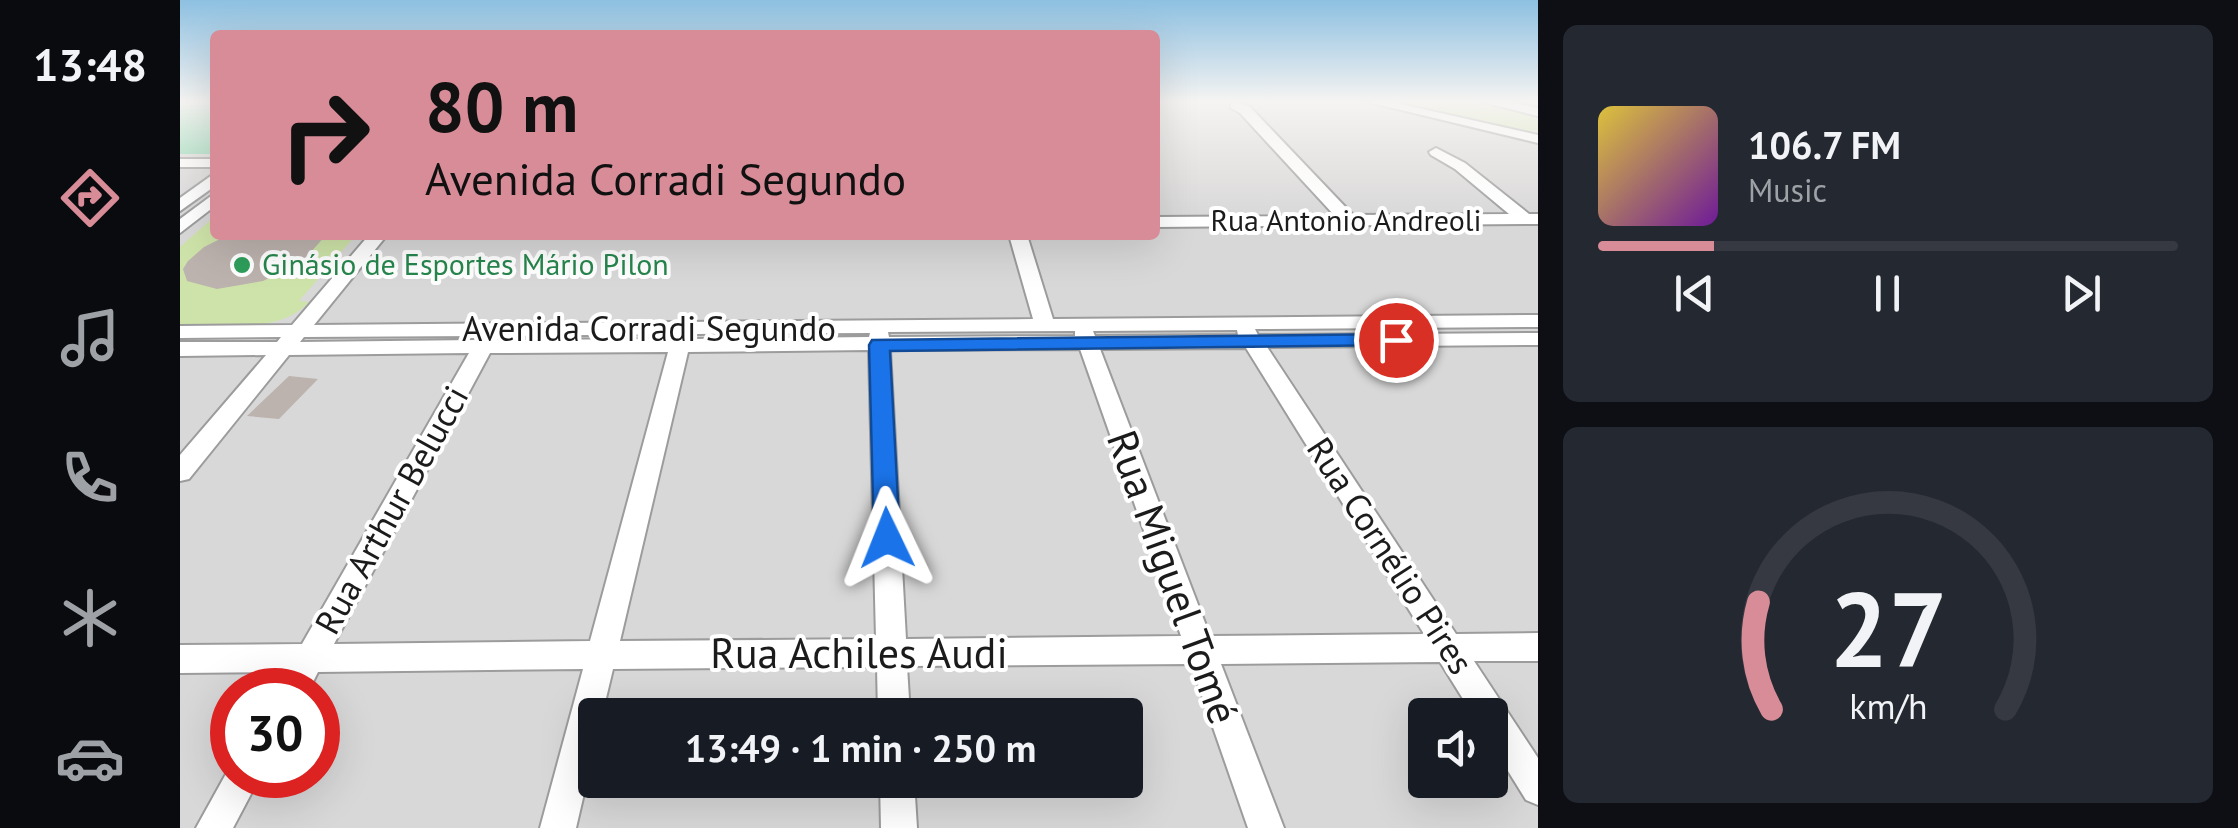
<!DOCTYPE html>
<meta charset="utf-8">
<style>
body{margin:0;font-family:"PT Sans",sans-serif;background:#242831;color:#f1f3f6;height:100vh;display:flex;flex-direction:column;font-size:38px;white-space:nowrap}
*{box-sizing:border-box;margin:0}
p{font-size:32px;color:#9ea1a6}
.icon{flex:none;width:55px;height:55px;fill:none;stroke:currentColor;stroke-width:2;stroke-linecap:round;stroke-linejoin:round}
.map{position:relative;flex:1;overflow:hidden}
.drawer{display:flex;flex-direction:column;gap:25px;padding:25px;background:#0d0f14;width:700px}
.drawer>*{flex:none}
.banner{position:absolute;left:30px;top:30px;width:950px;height:210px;border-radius:10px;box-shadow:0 10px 40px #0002;background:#d78c98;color:#111;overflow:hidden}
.fabs{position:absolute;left:1228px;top:698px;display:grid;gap:20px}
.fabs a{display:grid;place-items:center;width:100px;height:100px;border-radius:10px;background:#171b24;box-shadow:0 10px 40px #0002;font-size:50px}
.speed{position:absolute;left:30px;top:668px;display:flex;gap:20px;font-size:50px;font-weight:700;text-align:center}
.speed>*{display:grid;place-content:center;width:130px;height:130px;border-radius:50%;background:#171b24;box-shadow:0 10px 40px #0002;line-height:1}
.speed .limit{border:15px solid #d22;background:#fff;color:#111}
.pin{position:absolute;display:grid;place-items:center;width:85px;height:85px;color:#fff;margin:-42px;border:5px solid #fff;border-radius:50%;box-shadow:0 2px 10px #0007}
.me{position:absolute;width:110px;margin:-55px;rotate:358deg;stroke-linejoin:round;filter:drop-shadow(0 0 8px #0008)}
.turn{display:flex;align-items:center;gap:35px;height:210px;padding:0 50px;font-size:45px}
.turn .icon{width:130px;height:130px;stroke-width:2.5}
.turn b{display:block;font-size:70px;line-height:85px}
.drawer .tile{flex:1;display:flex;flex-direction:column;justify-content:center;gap:15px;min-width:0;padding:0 35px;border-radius:15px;background:#242831}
.drawer .dial{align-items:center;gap:0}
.dial svg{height:260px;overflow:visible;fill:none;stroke:#363941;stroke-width:7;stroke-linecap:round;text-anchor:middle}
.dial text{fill:#f1f3f6;stroke:none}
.song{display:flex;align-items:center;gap:30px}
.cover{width:120px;height:120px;border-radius:15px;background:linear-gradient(135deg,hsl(50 70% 55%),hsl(280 70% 35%))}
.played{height:10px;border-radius:5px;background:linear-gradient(90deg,#d78c98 20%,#363941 20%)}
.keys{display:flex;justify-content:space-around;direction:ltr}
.trip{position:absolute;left:398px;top:698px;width:565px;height:100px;border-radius:10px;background:#171b24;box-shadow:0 10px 40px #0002;font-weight:700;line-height:100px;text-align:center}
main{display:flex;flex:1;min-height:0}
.menu{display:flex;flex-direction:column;width:180px;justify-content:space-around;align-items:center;background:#090b0e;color:#9ea1a6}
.menu .icon{width:70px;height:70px}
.menu .active{color:#d78c98}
.menu b{font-size:45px;color:#f1f3f6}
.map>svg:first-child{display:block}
.residential{fill:#d9d8d8;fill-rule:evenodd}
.grass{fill:#cee3a9}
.pitch{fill:#83d6ab}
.building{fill:#bcb2ae}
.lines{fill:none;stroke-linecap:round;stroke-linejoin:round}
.minor-casing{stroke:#9c9c9c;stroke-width:4}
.minor{fill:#fff;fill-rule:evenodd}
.route{fill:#1a73e8;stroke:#114b97;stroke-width:2.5}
.leisure-dot{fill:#2e9e5b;stroke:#fff;stroke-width:4}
.labels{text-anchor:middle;stroke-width:8;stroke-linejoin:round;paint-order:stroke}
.far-street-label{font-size:30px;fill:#1b1b1b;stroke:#fff}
.far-leisure-label{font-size:30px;fill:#27864d;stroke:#fff;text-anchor:start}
.street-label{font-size:35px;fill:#1b1b1b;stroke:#fff}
.near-street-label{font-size:42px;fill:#1b1b1b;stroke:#fff}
</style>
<main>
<nav class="menu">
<b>13:48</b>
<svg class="icon active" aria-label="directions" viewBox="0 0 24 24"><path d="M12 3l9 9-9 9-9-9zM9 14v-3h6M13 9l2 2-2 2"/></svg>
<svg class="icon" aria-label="music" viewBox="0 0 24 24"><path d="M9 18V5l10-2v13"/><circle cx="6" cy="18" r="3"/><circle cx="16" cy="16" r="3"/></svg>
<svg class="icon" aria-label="phone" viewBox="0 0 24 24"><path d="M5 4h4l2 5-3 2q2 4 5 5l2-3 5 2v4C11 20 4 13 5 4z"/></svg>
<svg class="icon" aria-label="climate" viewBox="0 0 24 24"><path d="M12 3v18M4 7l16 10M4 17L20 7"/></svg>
<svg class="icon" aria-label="car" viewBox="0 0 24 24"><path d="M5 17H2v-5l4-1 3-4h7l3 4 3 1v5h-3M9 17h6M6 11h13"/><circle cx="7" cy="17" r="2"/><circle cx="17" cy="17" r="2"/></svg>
</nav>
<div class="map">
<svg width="1358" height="828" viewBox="0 0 1358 828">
<rect width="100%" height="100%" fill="#ece7e1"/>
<path class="residential" d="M0,101H35V235H975V101H1358V828H0ZM52,690H138V775H52ZM415,715H945V780H415ZM1245,715H1310V780H1245Z"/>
<g class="grass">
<path d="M1202,101C1250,101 1316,92 1358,121V130L1343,132Z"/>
<path d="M35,216V235H176L119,301L129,302C99,335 41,324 0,325V247Z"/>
</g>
<rect class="pitch" x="0" y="101" width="35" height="53"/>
<g class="building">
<polygon points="48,235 146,235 123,261 83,281 37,289 7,281 3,269 8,261 24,247"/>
<polygon points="109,376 138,379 99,419 67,416"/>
</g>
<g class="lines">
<g class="minor-casing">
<g id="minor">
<polygon points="1056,101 1070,107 1173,215 1329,214 1275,169 1251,155 1249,152 1256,148 1285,163 1349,214 1358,214 1358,224 975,227 975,217 1155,216 1060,113 1051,108 1051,102"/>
<polygon points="1184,101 1207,101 1358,135 1358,143"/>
<polygon points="1299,101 1324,101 1358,108 1358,116"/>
<rect x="0" y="159" width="35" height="8"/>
<polygon points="35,173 35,186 0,211 0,198"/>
<polygon points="35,193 35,206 0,233 0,219"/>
<path d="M189,235H207L134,325L853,319L829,235H847L873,319L1358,315V327L1075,329L1078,335L1358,333V345L1087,347L1276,634L1358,633V661H1294L1358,758V805L1346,800L1310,742V715H1293L1260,662L1041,664L1104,828H1068L1011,664L727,666L730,715H698L697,667L433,669L422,715H415V746L396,828H360L403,669L138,672L129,690H97L105,672L0,673V645L122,644L289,353L109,355L9,479L0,481V455L86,355L0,356V342H97L101,337L0,338V326L112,325ZM1057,330L1058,335L915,336L913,331ZM895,331V336L709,337L708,332ZM690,333L689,337L511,339L513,334ZM492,334L491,339L317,340L318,336ZM300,336L297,340L120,342L124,337ZM1066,348L1244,634L1030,636L920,349ZM900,349L1001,636L726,639L710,350ZM689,350L696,639L440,641L508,352ZM488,352L410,641L154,644L310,353Z"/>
<polygon points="52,763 52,775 81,775 53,828 16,828"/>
<polygon points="700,780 734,780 737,828 701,828"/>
</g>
</g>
<use href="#minor" class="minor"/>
</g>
<linearGradient id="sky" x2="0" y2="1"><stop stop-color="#8dc0e1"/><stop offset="0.47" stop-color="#f6f4f2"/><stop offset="1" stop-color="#f6f4f2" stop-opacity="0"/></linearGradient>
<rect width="1358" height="217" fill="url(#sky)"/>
<polygon class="route" points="1216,334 1223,336 1226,340 1223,345 710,351 720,538 716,545 707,548 698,545 694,538 689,345 692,340"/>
<circle class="leisure-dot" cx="62" cy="265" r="10"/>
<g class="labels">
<g class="far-street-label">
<text x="1166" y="231">Rua Antonio Andreoli</text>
</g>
<g class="far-leisure-label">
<text x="82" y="275">Ginásio de Esportes Mário Pilon</text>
</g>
<g class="street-label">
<text x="469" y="341">Avenida Corradi Segundo</text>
<text transform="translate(212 510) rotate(-61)" y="12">Rua Arthur Belucci</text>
<text transform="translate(1210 556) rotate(57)" y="12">Rua Cornélio Pires</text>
</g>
<g class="near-street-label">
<text transform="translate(993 577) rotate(70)" y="15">Rua Miguel Tomé</text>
<text x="679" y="668">Rua Achiles Audi</text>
</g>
</g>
</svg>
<div class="fabs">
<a><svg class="icon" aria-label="sound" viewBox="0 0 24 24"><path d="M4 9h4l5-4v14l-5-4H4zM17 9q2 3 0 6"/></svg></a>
</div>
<div class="speed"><div class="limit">30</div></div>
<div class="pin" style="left:1216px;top:340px;background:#d93025"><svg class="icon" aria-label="arrive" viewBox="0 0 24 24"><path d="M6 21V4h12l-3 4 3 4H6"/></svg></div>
<svg class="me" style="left:707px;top:538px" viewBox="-20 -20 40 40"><path d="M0-17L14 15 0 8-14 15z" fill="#1a73e8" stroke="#fff" stroke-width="4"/></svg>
<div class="trip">13:49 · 1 min · 250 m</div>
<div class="banner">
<div class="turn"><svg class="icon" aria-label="right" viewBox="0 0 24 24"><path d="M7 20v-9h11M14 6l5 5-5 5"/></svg><div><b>80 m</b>Avenida Corradi Segundo</div></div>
</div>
</div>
<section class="drawer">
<div class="tile">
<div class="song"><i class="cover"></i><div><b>106.7 FM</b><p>Music</p></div></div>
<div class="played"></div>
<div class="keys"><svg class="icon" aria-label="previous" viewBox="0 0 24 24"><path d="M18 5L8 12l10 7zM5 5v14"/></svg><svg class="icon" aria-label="pause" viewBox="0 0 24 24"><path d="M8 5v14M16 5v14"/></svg><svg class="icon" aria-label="next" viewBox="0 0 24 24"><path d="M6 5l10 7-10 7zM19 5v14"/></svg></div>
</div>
<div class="tile dial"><svg viewBox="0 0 100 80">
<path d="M14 69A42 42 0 1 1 86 69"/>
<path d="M14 69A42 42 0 0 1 10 36" stroke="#d78c98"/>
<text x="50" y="56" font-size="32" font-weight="700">27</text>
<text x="50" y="72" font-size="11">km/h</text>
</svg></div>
</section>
</main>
